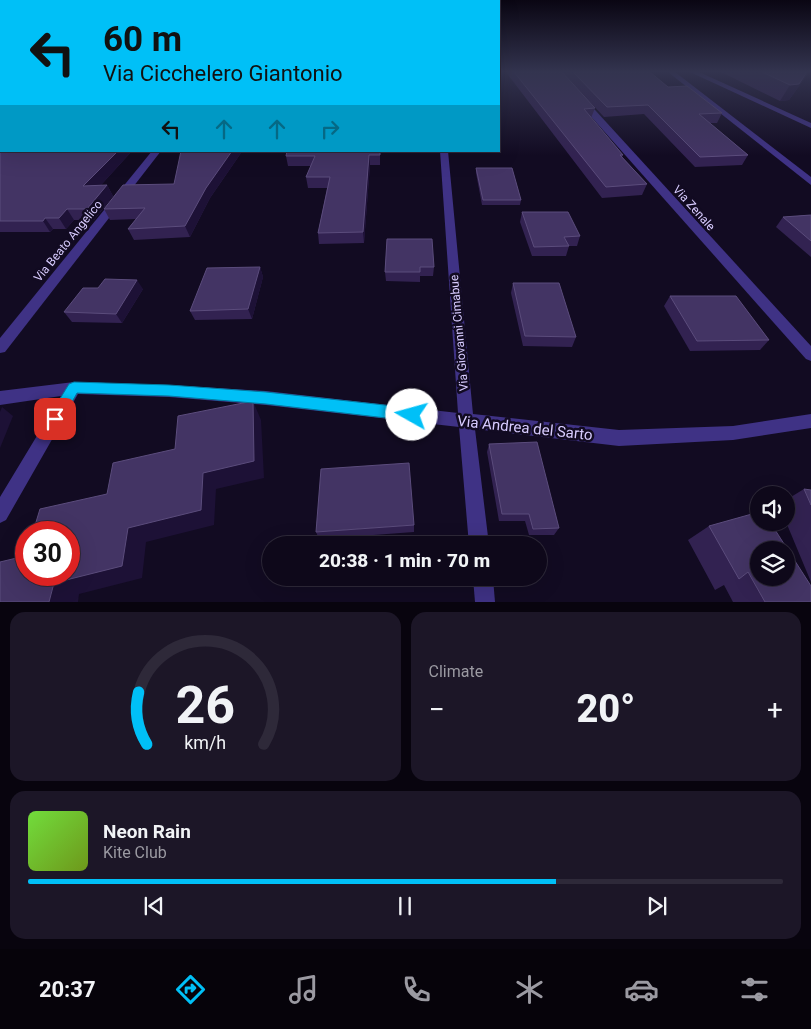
<!DOCTYPE html>
<meta charset="utf-8">
<style>
body{margin:0;font-family:Roboto,sans-serif;background:#1c1627;color:#f1f3f6;height:100vh;display:flex;flex-direction:column;font-size:19px;white-space:nowrap}
*{box-sizing:border-box;margin:0}
p{font-size:16px;color:#9b9aa2}
.icon{flex:none;width:28px;height:28px;fill:none;stroke:currentColor;stroke-width:2;stroke-linecap:round;stroke-linejoin:round}
.map{position:relative;height:602px;overflow:hidden}
.details{display:flex;flex-direction:column;gap:10px;padding:10px;background:#08040e;flex:1}
.details>*{flex:none}
.guide{position:absolute;left:0px;top:0px;width:500px;height:152px;box-shadow:0 5px 20px #0002,0 0 0 1px #2e2939;background:#00c0f7;color:#111;overflow:hidden}
.buttons{position:absolute;left:750px;top:486px;display:grid;gap:10px}
.buttons a{display:grid;place-items:center;width:45px;height:45px;border-radius:50%;background:#0e081a;box-shadow:0 5px 20px #0002,0 0 0 1px #2e2939;font-size:25px}
.speed{position:absolute;left:15px;top:521px;display:flex;gap:10px;font-size:25px;font-weight:700;text-align:center}
.speed>*{display:grid;place-content:center;width:65px;height:65px;border-radius:50%;background:#0e081a;box-shadow:0 5px 20px #0002,0 0 0 1px #2e2939;line-height:1}
.speed .limit{border:8px solid #d22;background:#fff;color:#111}
.pin{position:absolute;display:grid;place-items:center;width:42px;height:42px;color:#fff;margin:-21px;border-radius:10px;box-shadow:0 2px 8px #0006}
.me{position:absolute;width:55px;margin:-28px;rotate:277deg;stroke-linejoin:round;filter:drop-shadow(0 0 4px #0008)}
.turn{display:flex;align-items:center;gap:18px;height:105px;padding:0 20px;font-size:22px}
.turn .icon{width:65px;height:65px;stroke-width:2.5}
.turn b{display:block;font-size:35px;line-height:42px}
.lanes{display:flex;align-items:center;height:48px;padding:0 20px;background:#0003;justify-content:center;gap:25px;direction:ltr}
.lanes .off{opacity:.35}
.big{font-size:38px;font-weight:800;line-height:1.1}
.details .widget{flex:1;display:flex;flex-direction:column;justify-content:center;gap:8px;min-width:0;padding:0 18px;border-radius:15px;background:#1c1627}
.details .dial{align-items:center;gap:0}
.dial svg{height:130px;overflow:visible;fill:none;stroke:#2e2939;stroke-width:7;stroke-linecap:round;text-anchor:middle}
.dial text{fill:#f1f3f6;stroke:none}
.song{display:flex;align-items:center;gap:15px}
.cover{width:60px;height:60px;border-radius:8px;background:linear-gradient(135deg,hsl(100 70% 55%),hsl(80 70% 35%))}
.played{height:5px;border-radius:2px;background:linear-gradient(90deg,#00c0f7 70%,#2e2939 70%)}
.keys{display:flex;justify-content:space-around;direction:ltr}
.heat{display:flex;justify-content:space-between;align-items:center;font-size:28px;direction:ltr}
.details .tiles{flex:1;display:grid;gap:10px;grid-template-columns:1fr 1fr}
.widget:last-child{grid-column:span 2}
.trip{position:absolute;left:262px;top:536px;width:285px;height:50px;border-radius:25px;background:#0e081a;box-shadow:0 5px 20px #0002,0 0 0 1px #2e2939;font-weight:800;line-height:50px;text-align:center}
.tab-bar{display:flex;height:80px;justify-content:space-around;align-items:center;background:#06030a;color:#9b9aa2}
.tab-bar .icon{width:35px;height:35px}
.tab-bar .selected{color:#00c0f7}
.tab-bar b{font-size:22px;color:#f1f3f6}
.map>svg:first-child{display:block}
.lines{fill:none;stroke-linecap:round;stroke-linejoin:round}
.street{fill:#3f3285;fill-rule:evenodd}
.wall{fill:#322251}
.shaded-wall{fill:#1d1136}
.building{fill:#433464;stroke:#5b4c7c;fill-rule:evenodd}
.route{fill:#00c0f7;stroke:#007da1}
.labels{text-anchor:middle;stroke-width:5;stroke-linejoin:round;paint-order:stroke}
.street-label{font-size:12px;fill:#d8ccff;stroke:#120b22}
.near-street-label{font-size:15px;fill:#d8ccff;stroke:#120b22}
</style>
<div class="map">
<svg width="811" height="602" viewBox="0 0 811 602">
<rect width="100%" height="100%" fill="#120b22"/>
<g class="lines">
<g class="street">
<polygon points="668,72 675,72 811,177 811,185"/>
<polygon points="690,72 699,72 811,123 811,128"/>
<polygon points="579,99 585,99 811,346 811,361 806,359 579,103"/>
<polygon points="152,151 161,151 5,352 0,353 0,338"/>
<polygon points="440,151 448,151 473,414 619,430 733,426 811,414 811,428 733,440 619,446 475,429 489,545 469,545 459,427 266,405 169,397 78,394 6,520 0,523 0,497 61,396 0,405 0,391 74,382 169,385 266,391 458,413"/>
<polygon points="473,578 493,578 495,602 475,602"/>
</g>
</g>
<g class="wall">
<polygon points="0,72 1,72 1,108 0,107"/>
<polygon points="506,72 650,72 668,87 722,113 717,123 710,123 748,155 742,165 695,167 644,114 604,117 564,74 563,74 595,108 591,118 623,155 622,157 647,184 642,195 602,198"/>
<polygon points="721,72 809,72 789,100 780,101"/>
<polygon points="0,111 132,151 100,186 107,185 113,196 94,220 74,220 66,229 53,229 50,232 0,232"/>
<polygon points="380,151 380,165 370,165 364,243 319,244 318,233 327,188 308,188 306,177 311,166 288,166 286,156"/>
<polygon points="241,153 210,198 190,237 134,240 128,229 136,219 110,220 104,209 174,184"/>
<polygon points="476,168 521,200 520,205 482,205 476,173"/>
<polygon points="522,212 580,236 577,246 569,246 566,256 532,256 520,222"/>
<polygon points="811,215 811,257 776,227 783,217"/>
<polygon points="387,239 434,267 433,276 420,276 420,282 386,281 385,272"/>
<polygon points="260,267 263,277 252,319 195,320 190,311"/>
<polygon points="513,283 576,337 572,347 523,346 511,293"/>
<polygon points="98,288 143,289 122,323 72,322 64,312"/>
<polygon points="670,296 769,340 760,350 690,351 664,306"/>
<polygon points="489,444 559,528 554,535 529,535 525,521 499,521 487,452"/>
<polygon points="804,489 811,490 811,582 786,522 786,500"/>
<polygon points="414,525 414,532 319,539 316,532"/>
<polygon points="709,526 811,602 733,602 724,585 715,590 688,540"/>
</g>
<g class="shaded-wall">
<polygon points="807,72 809,72 789,100 780,101 790,85"/>
<polygon points="118,151 132,151 90,197 83,186"/>
<polygon points="232,151 244,151 241,153 210,198 190,237 185,226 206,188"/>
<polygon points="369,155 370,165 364,243 363,232"/>
<polygon points="107,185 113,196 94,220 87,209"/>
<polygon points="67,209 74,220 66,229 59,218"/>
<polygon points="45,218 53,229 50,232 43,221"/>
<polygon points="260,267 263,277 252,319 248,309"/>
<polygon points="137,280 143,289 122,323 116,314"/>
<polygon points="253,401 261,420 264,478 216,489 214,525 146,542 142,578 79,594 78,602 49,602 54,583 203,473"/>
<polygon points="2,407 13,416 0,448 0,412"/>
</g>
<g class="building">
<polygon points="0,72 1,72 1,84 0,85"/>
<polygon points="514,72 562,72 595,108 584,109 623,155 620,155 647,184 606,187"/>
<polygon points="573,72 650,72 668,87 687,86 722,113 699,114 748,155 700,157 648,105 607,107"/>
<polygon points="762,72 807,72 799,84 790,85"/>
<polygon points="0,85 1,85 1,101 0,99"/>
<polygon points="1,109 1,151 118,151 83,186 107,185 87,209 67,209 59,218 45,218 43,221 0,221 0,111"/>
<polygon points="181,151 232,151 206,188 185,226 128,229 145,208 104,209 123,185 174,184"/>
<polygon points="287,151 380,151 380,155 369,155 363,232 318,233 330,177 306,177 315,156 286,156"/>
<polygon points="476,168 512,168 521,200 483,200"/>
<polygon points="522,212 568,212 580,236 564,237 569,246 534,247"/>
<polygon points="811,215 811,241 783,217"/>
<polygon points="387,239 432,239 434,267 420,267 420,272 385,272"/>
<polygon points="260,267 248,309 190,311 207,268"/>
<polygon points="105,279 137,280 116,314 64,312 83,288 98,288"/>
<polygon points="513,283 559,283 576,337 525,336"/>
<polygon points="670,296 736,296 769,340 697,341"/>
<polygon points="253,401 254,461 203,473 201,510 128,528 122,566 54,583 49,602 0,602 0,562 25,556 26,554 26,575 69,575 69,532 33,532 40,509 107,494 113,463 175,449 178,416"/>
<polygon points="537,442 559,528 533,529 529,514 502,514 489,444"/>
<polygon points="409,463 414,525 316,532 321,469"/>
<polygon points="804,489 811,490 811,505"/>
<path d="M759,512V522H770L811,586V602H765L748,572L739,579L709,526ZM759,550H786V578H759Z"/>
</g>
<linearGradient id="sky" x2="0" y2="1"><stop stop-color="#0a0613"/><stop offset="0.46" stop-color="#33344f"/><stop offset="1" stop-color="#33344f" stop-opacity="0"/></linearGradient>
<rect width="811" height="156" fill="url(#sky)"/>
<polygon class="route" points="74,382 169,385 266,392 412,408 417,410 419,415 417,419 412,421 266,404 169,396 77,393 60,424 55,426 50,424 48,419 50,415 69,384"/>
<g class="labels">
<g class="street-label">
<text transform="translate(694 208) rotate(48)" y="4">Via Zenale</text>
<text transform="translate(68 241) rotate(-51)" y="4">Via Beato Angelico</text>
<text transform="translate(459 333) rotate(-95)" y="4">Via Giovanni Cimabue</text>
</g>
<g class="near-street-label">
<text transform="translate(525 428) rotate(6)" y="5">Via Andrea del Sarto</text>
</g>
</g>
</svg>
<div class="buttons">
<a><svg class="icon" aria-label="sound" viewBox="0 0 24 24"><path d="M4 9h4l5-4v14l-5-4H4zM17 9q2 3 0 6"/></svg></a>
<a><svg class="icon" aria-label="layers" viewBox="0 0 24 24"><path d="M12 4l9 5-9 5-9-5zM3 14l9 5 9-5"/></svg></a>
</div>
<div class="speed"><div class="limit">30</div></div>
<div class="pin" style="left:55px;top:419px;background:#d93025"><svg class="icon" aria-label="arrive" viewBox="0 0 24 24"><path d="M6 21V4h12l-3 4 3 4H6"/></svg></div>
<svg class="me" style="left:412px;top:415px" viewBox="-20 -20 40 40"><circle r="19" fill="#fff"/><path d="M0-13L10 11 0 6-10 11z" fill="#00c0f7"/></svg>
<div class="trip">20:38 · 1 min · 70 m</div>
<div class="guide">
<div class="turn"><svg class="icon" aria-label="left" viewBox="0 0 24 24"><path d="M17 20v-9H6M10 6l-5 5 5 5"/></svg><div><b>60 m</b>Via Cicchelero Giantonio</div></div>
<div class="lanes"><svg class="icon" aria-label="left" viewBox="0 0 24 24"><path d="M17 20v-9H6M10 6l-5 5 5 5"/></svg><svg class="icon off" aria-label="ahead" viewBox="0 0 24 24"><path d="M12 20V5M6 11l6-6 6 6"/></svg><svg class="icon off" aria-label="ahead" viewBox="0 0 24 24"><path d="M12 20V5M6 11l6-6 6 6"/></svg><svg class="icon off" aria-label="right" viewBox="0 0 24 24"><path d="M7 20v-9h11M14 6l5 5-5 5"/></svg></div>
</div>
</div>
<section class="details">
<div class="tiles">
<div class="widget dial"><svg viewBox="0 0 100 80">
<path d="M14 69A42 42 0 1 1 86 69"/>
<path d="M14 69A42 42 0 0 1 9 37" stroke="#00c0f7"/>
<text x="50" y="56" font-size="32" font-weight="700">26</text>
<text x="50" y="72" font-size="11">km/h</text>
</svg></div>
<div class="widget"><p>Climate</p>
<div class="heat"><a>−</a><b class="big">20°</b><a>+</a></div>
</div>
<div class="widget">
<div class="song"><i class="cover"></i><div><b>Neon Rain</b><p>Kite Club</p></div></div>
<div class="played"></div>
<div class="keys"><svg class="icon" aria-label="previous" viewBox="0 0 24 24"><path d="M18 5L8 12l10 7zM5 5v14"/></svg><svg class="icon" aria-label="pause" viewBox="0 0 24 24"><path d="M8 5v14M16 5v14"/></svg><svg class="icon" aria-label="next" viewBox="0 0 24 24"><path d="M6 5l10 7-10 7zM19 5v14"/></svg></div>
</div>
</div>
</section>
<nav class="tab-bar">
<b>20:37</b>
<svg class="icon selected" aria-label="directions" viewBox="0 0 24 24"><path d="M12 3l9 9-9 9-9-9zM9 14v-3h6M13 9l2 2-2 2"/></svg>
<svg class="icon" aria-label="music" viewBox="0 0 24 24"><path d="M9 18V5l10-2v13"/><circle cx="6" cy="18" r="3"/><circle cx="16" cy="16" r="3"/></svg>
<svg class="icon" aria-label="phone" viewBox="0 0 24 24"><path d="M5 4h4l2 5-3 2q2 4 5 5l2-3 5 2v4C11 20 4 13 5 4z"/></svg>
<svg class="icon" aria-label="climate" viewBox="0 0 24 24"><path d="M12 3v18M4 7l16 10M4 17L20 7"/></svg>
<svg class="icon" aria-label="car" viewBox="0 0 24 24"><path d="M5 17H2v-5l4-1 3-4h7l3 4 3 1v5h-3M9 17h6M6 11h13"/><circle cx="7" cy="17" r="2"/><circle cx="17" cy="17" r="2"/></svg>
<svg class="icon" aria-label="filters" viewBox="0 0 24 24"><path d="M4 7h16M4 17h16"/><circle cx="9" cy="7" r="2"/><circle cx="15" cy="17" r="2"/></svg>
</nav>
